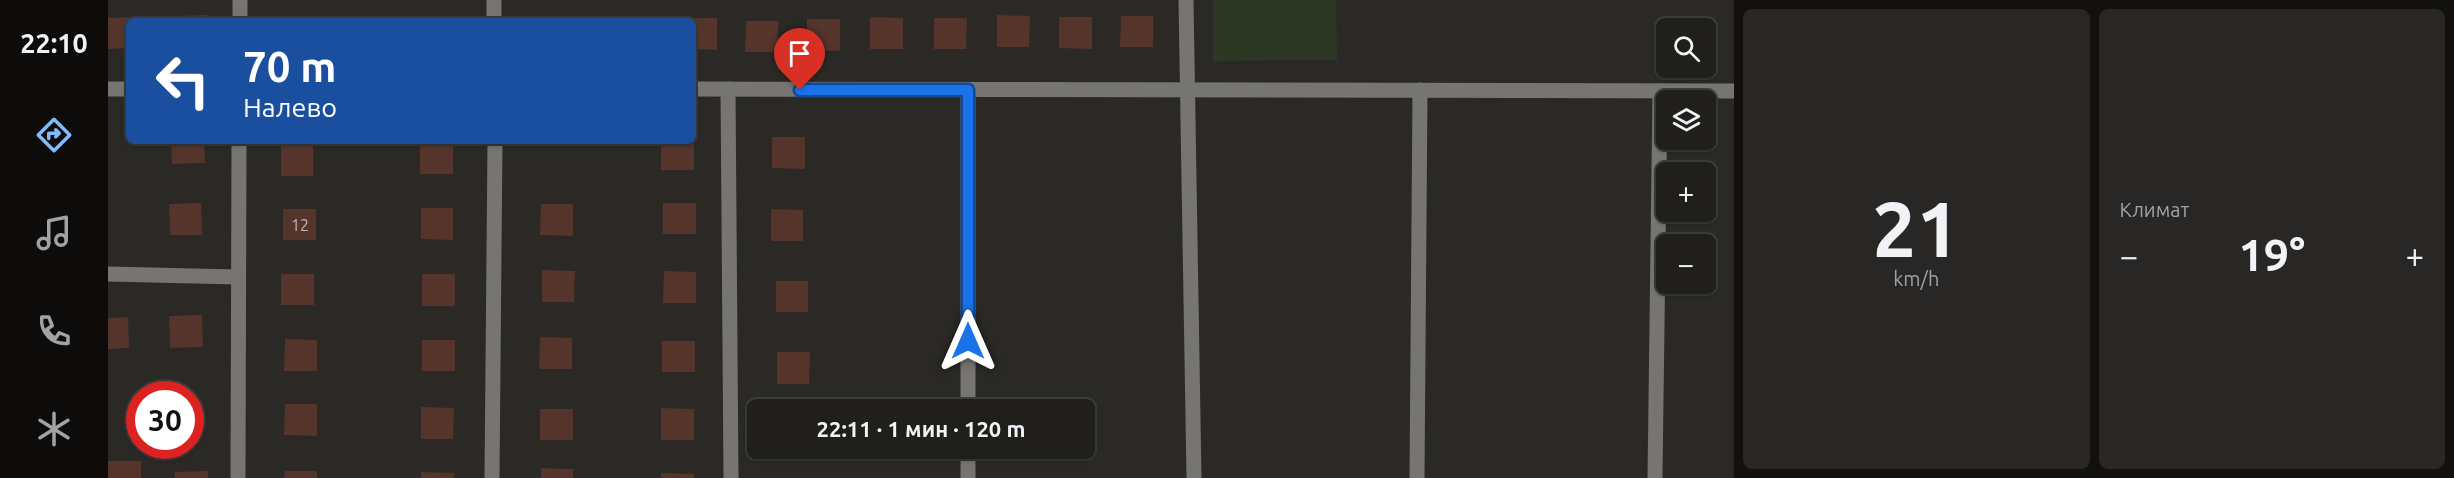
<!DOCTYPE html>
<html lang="ru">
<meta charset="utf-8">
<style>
body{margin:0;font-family:Ubuntu,sans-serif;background:#282725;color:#f1f3f6;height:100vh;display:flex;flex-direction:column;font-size:22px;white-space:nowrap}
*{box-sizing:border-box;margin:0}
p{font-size:20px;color:#a2a2a3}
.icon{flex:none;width:33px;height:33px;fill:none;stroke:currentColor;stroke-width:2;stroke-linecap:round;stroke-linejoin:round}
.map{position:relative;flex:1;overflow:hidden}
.side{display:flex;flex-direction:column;gap:9px;padding:9px;background:#12110f;width:720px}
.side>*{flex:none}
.top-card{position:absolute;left:18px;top:18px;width:570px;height:126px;border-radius:9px;box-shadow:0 2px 4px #0004,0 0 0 2px #3d3d3b;background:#1a4fa0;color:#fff;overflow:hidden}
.fabs{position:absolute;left:1548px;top:18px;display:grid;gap:12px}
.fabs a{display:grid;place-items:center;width:60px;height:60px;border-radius:9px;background:#201f1c;box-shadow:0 2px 4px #0004,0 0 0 2px #3d3d3b;font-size:30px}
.speed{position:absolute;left:18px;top:381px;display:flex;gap:12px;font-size:30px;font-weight:700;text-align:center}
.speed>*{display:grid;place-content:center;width:78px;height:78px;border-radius:50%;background:#201f1c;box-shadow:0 2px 4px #0004,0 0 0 2px #3d3d3b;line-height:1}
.speed .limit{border:9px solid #d22;background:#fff;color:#111}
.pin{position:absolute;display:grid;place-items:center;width:51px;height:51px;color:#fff;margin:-62px -26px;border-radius:50% 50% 50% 0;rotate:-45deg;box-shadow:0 0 6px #0007}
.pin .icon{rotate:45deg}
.me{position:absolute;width:66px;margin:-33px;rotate:0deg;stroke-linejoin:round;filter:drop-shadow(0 0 4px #0008)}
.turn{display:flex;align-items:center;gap:21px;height:126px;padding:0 18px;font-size:27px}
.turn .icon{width:78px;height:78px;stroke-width:2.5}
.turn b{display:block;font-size:42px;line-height:51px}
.big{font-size:45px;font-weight:700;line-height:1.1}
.side .widget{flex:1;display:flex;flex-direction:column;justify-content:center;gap:9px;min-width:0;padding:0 21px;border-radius:9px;background:#282725}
.side .dial{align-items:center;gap:0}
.dial b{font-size:78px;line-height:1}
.heat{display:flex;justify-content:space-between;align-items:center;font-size:33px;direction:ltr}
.side .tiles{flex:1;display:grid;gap:9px;grid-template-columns:repeat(2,1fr)}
.trip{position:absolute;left:639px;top:399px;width:348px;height:60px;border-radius:9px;background:#201f1c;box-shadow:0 2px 4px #0004,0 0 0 2px #3d3d3b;font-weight:700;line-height:60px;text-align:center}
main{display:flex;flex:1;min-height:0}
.dock{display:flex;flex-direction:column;width:108px;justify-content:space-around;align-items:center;background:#0d0c0b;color:#a2a2a3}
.dock .icon{width:42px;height:42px}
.dock .on{color:#81bdfa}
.dock b{font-size:27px;color:#f1f3f6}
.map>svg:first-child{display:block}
.green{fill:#2d3824}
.building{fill:#54342b}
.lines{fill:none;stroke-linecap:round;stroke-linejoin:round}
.minor{stroke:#767571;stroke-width:15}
.route-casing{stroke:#114b97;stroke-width:15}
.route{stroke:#1a73e8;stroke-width:10}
.labels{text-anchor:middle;stroke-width:6;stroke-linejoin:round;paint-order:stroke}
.number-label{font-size:16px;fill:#beb6b2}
</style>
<main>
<nav class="dock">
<b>22:10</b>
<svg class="icon on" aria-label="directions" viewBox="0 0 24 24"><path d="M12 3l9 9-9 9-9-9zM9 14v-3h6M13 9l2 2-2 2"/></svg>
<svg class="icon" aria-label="music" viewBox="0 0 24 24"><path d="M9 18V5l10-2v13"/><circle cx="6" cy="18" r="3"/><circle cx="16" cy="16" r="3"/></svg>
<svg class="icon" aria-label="phone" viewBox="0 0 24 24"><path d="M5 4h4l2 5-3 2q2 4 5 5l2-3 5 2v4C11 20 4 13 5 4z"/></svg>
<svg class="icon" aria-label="climate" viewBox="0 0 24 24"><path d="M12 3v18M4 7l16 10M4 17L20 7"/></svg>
</nav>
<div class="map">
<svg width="1626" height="478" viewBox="0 0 1626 478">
<rect width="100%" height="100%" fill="#2b2926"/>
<polygon class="green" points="1105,0 1228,0 1229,60 1105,61"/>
<g class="building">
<polygon points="100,15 100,21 67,21 67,16"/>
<polygon points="889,15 922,16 921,47 889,47"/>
<polygon points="1013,16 1045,16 1045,47 1012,47"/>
<polygon points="31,17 31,21 21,21 21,48 0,49 0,18"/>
<rect x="425" y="17" width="32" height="4"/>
<polygon points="762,17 795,18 795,49 762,49"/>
<polygon points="951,17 984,17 984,49 951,48"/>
<rect x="513" y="18" width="33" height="3"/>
<polygon points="576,18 609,18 609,50 585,49 585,21 576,21"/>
<polygon points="826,18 859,18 858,49 826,49"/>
<polygon points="699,19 732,19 732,51 699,50"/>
<polygon points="638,21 670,21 670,52 637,52"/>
<polygon points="664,137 697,137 697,169 664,168"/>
<polygon points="63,141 96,141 97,163 64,164"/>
<rect x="553" y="141" width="33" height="29"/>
<rect x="312" y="143" width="33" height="31"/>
<polygon points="173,144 205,145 205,176 173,176"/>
<polygon points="93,203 94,235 62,235 61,204"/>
<rect x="555" y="203" width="33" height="31"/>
<polygon points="433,204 465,204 465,236 432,235"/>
<polygon points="313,208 345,208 345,240 313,239"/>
<rect x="175" y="209" width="33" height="31"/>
<polygon points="663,209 695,210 695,241 663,241"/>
<polygon points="434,270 467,271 466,302 434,302"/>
<polygon points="556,271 588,272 588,303 555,303"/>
<rect x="173" y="274" width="33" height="31"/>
<rect x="314" y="274" width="33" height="32"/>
<rect x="668" y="281" width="32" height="31"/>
<polygon points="94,315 95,347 62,348 61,316"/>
<polygon points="20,317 21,348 0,349 0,318"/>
<polygon points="432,337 464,338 464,369 431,369"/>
<polygon points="177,339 209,340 209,371 176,371"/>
<rect x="314" y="340" width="33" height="31"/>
<rect x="554" y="341" width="33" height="31"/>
<polygon points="669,352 702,352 701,384 669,384"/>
<polygon points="177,404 209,404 209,436 176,435"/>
<polygon points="313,407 346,408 345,439 313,439"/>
<polygon points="553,408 586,409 586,440 553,440"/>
<rect x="432" y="409" width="33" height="31"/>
<rect x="666" y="448" width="33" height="7"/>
<rect x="0" y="461" width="33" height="17"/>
<polygon points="433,468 465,469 465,478 433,478"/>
<polygon points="100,471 100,478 67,478 67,472"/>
<polygon points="177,471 209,471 209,478 176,478"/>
<polygon points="313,472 346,473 346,478 313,478"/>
<polygon points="553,473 586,474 586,478 553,478"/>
</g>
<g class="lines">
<g class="minor">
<polyline points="386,0 386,21"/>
<polyline points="1078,0 1086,478"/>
<polyline points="132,21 132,0"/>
<polyline points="0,89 21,89"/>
<polyline points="585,89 1626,91"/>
<polyline points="620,89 623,478"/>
<polyline points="0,274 130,277"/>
<polyline points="860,410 860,90"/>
<polyline points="130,478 131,141"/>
<polyline points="384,478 387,141"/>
<polyline points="860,478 860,448"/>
<polyline points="1309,478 1312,90"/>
<polyline points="1547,478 1552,91"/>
</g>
</g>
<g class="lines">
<g class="route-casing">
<polyline id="route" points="692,90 860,90 860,341"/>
</g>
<use href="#route" class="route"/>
</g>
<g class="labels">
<g class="number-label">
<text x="192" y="231">12</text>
</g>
</g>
</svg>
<div class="fabs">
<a><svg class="icon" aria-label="search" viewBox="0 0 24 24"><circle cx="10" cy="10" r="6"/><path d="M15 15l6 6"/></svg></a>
<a><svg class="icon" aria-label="layers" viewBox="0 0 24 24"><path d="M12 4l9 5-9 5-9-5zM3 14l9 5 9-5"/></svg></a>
<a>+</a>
<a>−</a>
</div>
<div class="speed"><div class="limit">30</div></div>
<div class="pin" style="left:692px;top:90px;background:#d93025"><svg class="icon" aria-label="arrive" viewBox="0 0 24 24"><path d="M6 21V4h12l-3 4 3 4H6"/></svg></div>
<svg class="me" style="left:860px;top:341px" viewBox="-20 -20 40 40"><path d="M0-17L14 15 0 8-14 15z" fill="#1a73e8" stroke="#fff" stroke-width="4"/></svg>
<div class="trip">22:11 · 1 мин · 120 m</div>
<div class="top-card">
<div class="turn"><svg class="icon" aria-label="left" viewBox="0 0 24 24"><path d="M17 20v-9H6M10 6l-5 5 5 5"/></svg><div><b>70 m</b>Налево</div></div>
</div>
</div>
<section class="side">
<div class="tiles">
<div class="widget dial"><b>21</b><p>km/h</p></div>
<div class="widget"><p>Климат</p>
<div class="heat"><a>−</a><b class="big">19°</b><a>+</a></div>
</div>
</div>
</section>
</main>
